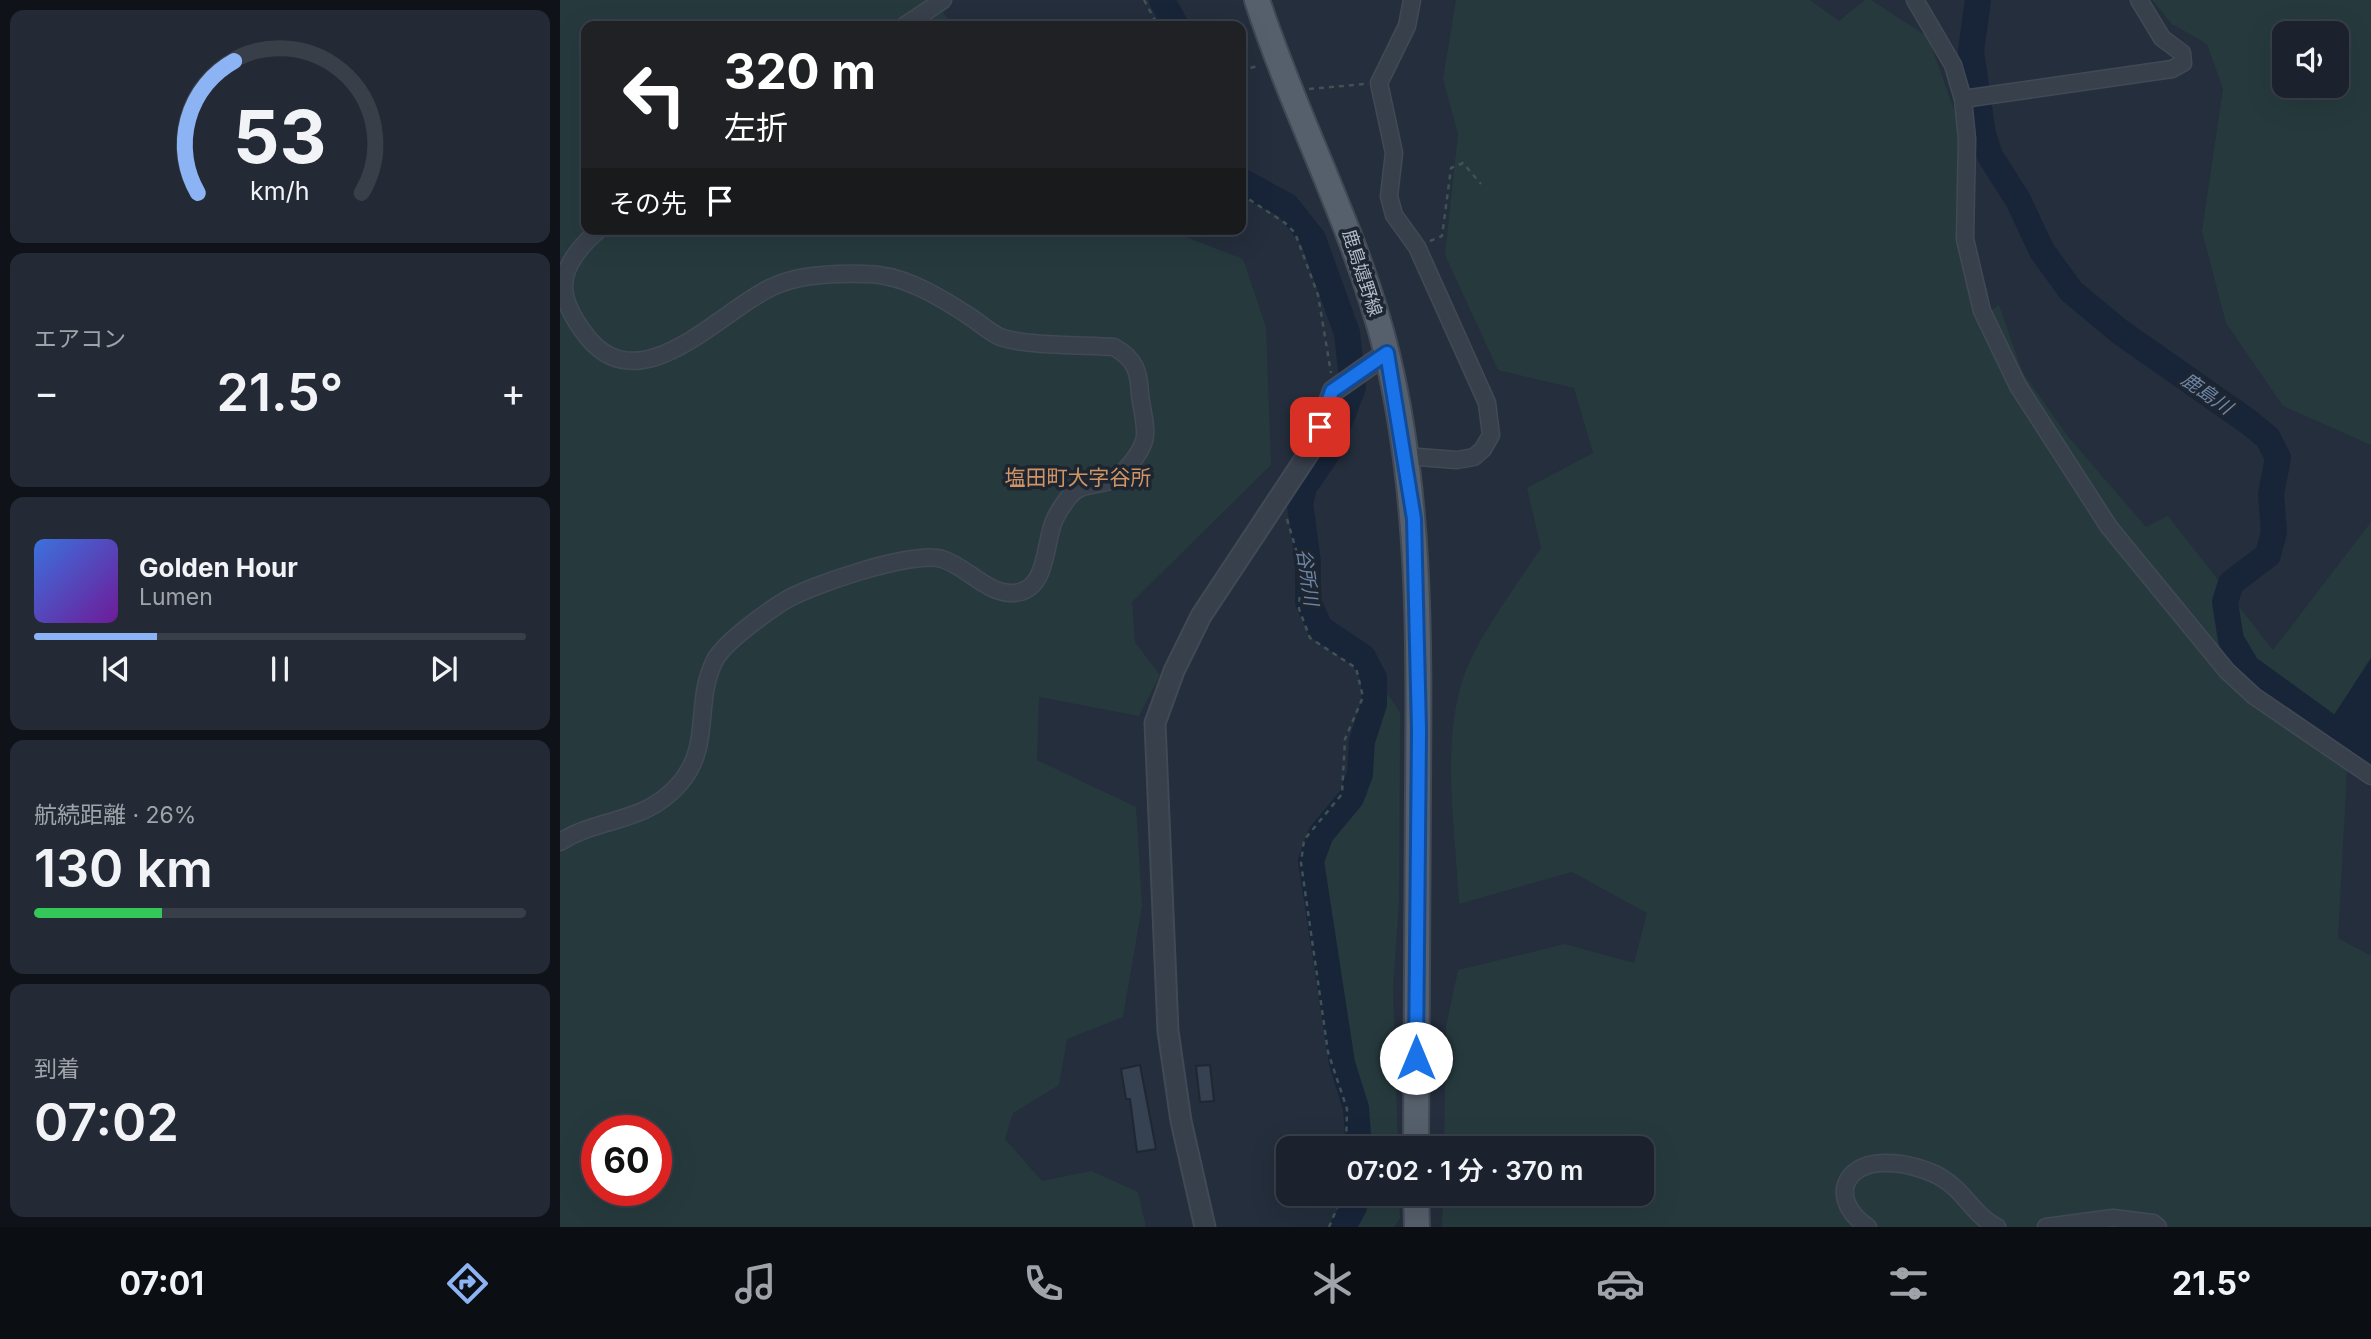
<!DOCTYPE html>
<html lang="ja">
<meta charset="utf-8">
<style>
body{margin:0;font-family:Inter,"Noto Sans JP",sans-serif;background:#242a35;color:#f1f3f6;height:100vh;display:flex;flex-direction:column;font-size:26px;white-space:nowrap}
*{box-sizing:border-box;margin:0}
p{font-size:23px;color:#a0a4aa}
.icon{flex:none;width:38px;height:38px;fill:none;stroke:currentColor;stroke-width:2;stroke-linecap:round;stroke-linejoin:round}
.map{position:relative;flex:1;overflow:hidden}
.side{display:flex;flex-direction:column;gap:10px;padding:10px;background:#0f1319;width:560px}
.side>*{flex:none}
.top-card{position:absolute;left:21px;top:21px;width:665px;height:214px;border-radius:14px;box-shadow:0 7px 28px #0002,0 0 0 2px #393f49;background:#202124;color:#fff;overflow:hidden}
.buttons{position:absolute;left:1712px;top:21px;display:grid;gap:14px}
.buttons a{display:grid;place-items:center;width:77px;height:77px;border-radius:14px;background:#1b222d;box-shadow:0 7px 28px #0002,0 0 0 2px #393f49;font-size:35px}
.speed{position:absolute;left:21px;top:1115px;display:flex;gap:14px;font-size:35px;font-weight:700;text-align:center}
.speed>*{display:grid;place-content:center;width:91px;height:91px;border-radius:50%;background:#1b222d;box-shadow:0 7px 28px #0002,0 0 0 2px #393f49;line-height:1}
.speed .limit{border:10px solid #d22;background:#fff;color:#111}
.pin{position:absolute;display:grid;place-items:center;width:60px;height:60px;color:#fff;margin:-30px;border-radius:14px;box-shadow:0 4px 10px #0006}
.me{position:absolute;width:77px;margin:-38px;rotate:0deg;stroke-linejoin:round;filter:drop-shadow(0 0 5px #0008)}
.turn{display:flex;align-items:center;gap:24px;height:147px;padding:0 28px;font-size:32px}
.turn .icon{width:91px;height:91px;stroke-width:2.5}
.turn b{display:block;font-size:49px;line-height:60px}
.then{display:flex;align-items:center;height:66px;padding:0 28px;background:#0003;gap:14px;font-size:26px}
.big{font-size:52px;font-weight:600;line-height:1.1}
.side .tile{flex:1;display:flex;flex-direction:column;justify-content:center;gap:10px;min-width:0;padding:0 24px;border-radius:14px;background:#242a35}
.side .dial{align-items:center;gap:0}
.dial svg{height:182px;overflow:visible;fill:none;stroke:#393f49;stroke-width:7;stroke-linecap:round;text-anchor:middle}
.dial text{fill:#f1f3f6;stroke:none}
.song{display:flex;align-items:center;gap:21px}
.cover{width:84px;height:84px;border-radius:10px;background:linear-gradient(135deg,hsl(220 70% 55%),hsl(280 70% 35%))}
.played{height:7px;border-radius:4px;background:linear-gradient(90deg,#8cb3f4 25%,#393f49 25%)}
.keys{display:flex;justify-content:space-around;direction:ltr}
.heat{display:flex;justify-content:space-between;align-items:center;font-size:38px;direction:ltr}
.charge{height:10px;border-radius:5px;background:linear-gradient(90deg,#34c759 26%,#393f49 0)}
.trip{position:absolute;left:716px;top:1136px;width:378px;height:70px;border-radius:14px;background:#1b222d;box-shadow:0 7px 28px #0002,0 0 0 2px #393f49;font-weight:600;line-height:70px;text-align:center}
.tabs{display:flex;height:112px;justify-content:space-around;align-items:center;background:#0b0e12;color:#a0a4aa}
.tabs .icon{width:49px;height:49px}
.tabs .current{color:#8cb3f4}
.tabs b{font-size:32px;color:#f1f3f6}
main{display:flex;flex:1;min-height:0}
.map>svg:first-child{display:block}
.green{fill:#263a3d;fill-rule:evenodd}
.water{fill:#182539}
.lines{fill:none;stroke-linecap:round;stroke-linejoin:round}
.river{stroke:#182539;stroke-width:26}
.building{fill:#364252;stroke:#1f2733;stroke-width:2}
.minor-casing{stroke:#414955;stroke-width:19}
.tertiary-casing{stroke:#414955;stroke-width:23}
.primary-casing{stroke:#414955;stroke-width:28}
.path{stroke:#3f5355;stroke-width:2.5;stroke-dasharray:5 5;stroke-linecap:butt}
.minor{stroke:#38404c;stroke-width:16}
.tertiary{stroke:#38404c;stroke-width:19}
.primary{stroke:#565f6c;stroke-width:24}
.route-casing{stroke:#114b97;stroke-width:18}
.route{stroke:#1a73e8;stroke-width:12}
.labels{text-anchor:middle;stroke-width:7;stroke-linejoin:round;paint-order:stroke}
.street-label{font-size:18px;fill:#b4bbc8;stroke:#1d2531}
.water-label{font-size:19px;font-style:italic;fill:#6e85a5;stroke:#1d2531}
.quarter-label{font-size:21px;fill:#d19565;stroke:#1d2531}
</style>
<main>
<section class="side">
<div class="tile dial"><svg viewBox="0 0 100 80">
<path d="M14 69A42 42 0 1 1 86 69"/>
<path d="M14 69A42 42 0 0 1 30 11" stroke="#8cb3f4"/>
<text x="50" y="56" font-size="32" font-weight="700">53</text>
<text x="50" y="72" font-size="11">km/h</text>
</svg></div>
<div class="tile"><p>エアコン</p>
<div class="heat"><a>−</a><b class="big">21.5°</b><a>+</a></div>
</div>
<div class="tile">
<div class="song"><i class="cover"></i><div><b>Golden Hour</b><p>Lumen</p></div></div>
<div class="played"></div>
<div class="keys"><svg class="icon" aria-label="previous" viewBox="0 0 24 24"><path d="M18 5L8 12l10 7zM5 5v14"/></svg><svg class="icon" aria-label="pause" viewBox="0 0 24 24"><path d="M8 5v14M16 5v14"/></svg><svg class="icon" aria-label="next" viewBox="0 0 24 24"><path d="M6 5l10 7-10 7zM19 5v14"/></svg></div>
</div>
<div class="tile"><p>航続距離 · 26%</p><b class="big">130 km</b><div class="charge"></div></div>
<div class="tile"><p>到着</p><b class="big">07:02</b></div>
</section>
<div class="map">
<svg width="1811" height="1227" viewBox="0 0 1811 1227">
<rect width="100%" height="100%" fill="#242e3c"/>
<g class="green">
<path d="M0,0H390L383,13L395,26H26V229H623L626,237L683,259L706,327L711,465L572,602L575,642L600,675L579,716L479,697L477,760L576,807L582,906L563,1017L507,1039L499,1085L453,1113L445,1139L482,1181L531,1171L578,1192L586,1227H0ZM37,1130H96V1190H37Z"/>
<path d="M896,0H1250L1279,21L1305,0H1311L1368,37L1402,132L1396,221L1418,318L1439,305L1462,371L1506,434L1586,527L1608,516L1713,650L1811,522V658L1771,721L1811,753V771L1787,770L1778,938L1811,956V1227H882L883,1194H1082V1148H884L886,1027L898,970L1005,944L1074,963L1087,913L1012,872L899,904C896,833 880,744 904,676C917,638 958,583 981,548L967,488L1033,453L1014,388L938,370L885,255L898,134L883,79Z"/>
<path d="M1592,0H1811V445L1723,406L1666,323L1642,231L1663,89L1647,44L1612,24ZM1724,33H1776V86H1724Z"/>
<polygon points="828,694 840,713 839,902 833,987 838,1148 808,1148 808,1102 784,1040 761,866 770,839 807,795 809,740"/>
<polygon points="808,1194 839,1194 840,1218 834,1227 795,1227 808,1203"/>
</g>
<polygon class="water" points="1811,658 1811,753 1770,721"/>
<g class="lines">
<g class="river">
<polyline points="602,0 616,26"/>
<polyline points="1418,0 1411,51 1423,134 1430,156 1458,200 1482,251 1511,291 1559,331 1690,423 1708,438 1718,458 1711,494 1714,532 1708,555 1671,583 1665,602 1671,640 1687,667 1811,757"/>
<polyline points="681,181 727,206 753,239 787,333 793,387 768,452 744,487 740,504 748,562 748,602 760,628 803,657 814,678 814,704 802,741 800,774 791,798 761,834 751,861 782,1063 796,1108 799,1148"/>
<polyline points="783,1227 794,1207 795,1194"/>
</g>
</g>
<g class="building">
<polygon points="580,1065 596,1149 577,1152 570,1099 566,1099 561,1069"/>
<polygon points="650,1065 654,1101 640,1102 636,1066"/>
</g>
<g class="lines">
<g class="minor-casing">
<g id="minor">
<polyline points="1355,0 1393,65 1403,99 1407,139 1405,239 1422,311 1458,386 1549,527 1667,671 1694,696 1811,776"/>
<polyline points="344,26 383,0"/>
<polyline points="1403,99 1612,69 1623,63 1622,53 1602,38 1579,0"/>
<polyline points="845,456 897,460 914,457 923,449 931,435 927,403 857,247 834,215 829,196 834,153 819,83 847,26 852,0"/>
<path d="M0,842C41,816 85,825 121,782C152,744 134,704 154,662C162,644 204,614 221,603C246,586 354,550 382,559C406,566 427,594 453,593C488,592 484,544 494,521C497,513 503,505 508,498C519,483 534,486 550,481C563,476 580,454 584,441C588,429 581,407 580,394C579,371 575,359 554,347C525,345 470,346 443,338C433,335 421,324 412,318C382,298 343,274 306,274C277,273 239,274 212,287C160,311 82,403 28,338C17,324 4,305 4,286C4,264 24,242 40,229"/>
<path d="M1308,1227C1268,1200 1283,1161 1328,1163C1345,1163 1371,1170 1385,1180C1406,1193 1414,1216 1437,1227"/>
<polyline points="1486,1227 1553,1218 1593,1223 1598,1227"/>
</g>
</g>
<g class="tertiary-casing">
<polyline id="tertiary" points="645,1227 621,1121 608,1031 595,723 614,671 641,616 754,445 773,391 827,353"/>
</g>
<g class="primary-casing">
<g id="primary">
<path d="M697,0C736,120 797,231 827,354C861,496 859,643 858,788C857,908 856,1028 856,1148"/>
<polyline points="856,1194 857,1227"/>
</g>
</g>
<g class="path">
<polyline points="584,0 598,26"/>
<polyline points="681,71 700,65"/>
<polyline points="749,89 805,84"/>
<polyline points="681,194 725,223 735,233 758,295 771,373"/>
<polyline points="870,241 882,236 891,168 903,163 921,184"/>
<polyline points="727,519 741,567 739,609 750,638 796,668 803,697 785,739 782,794 744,840 741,863 768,1052 787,1109 786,1148"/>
<polyline points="769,1227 783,1194"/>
</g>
<use href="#minor" class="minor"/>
<use href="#tertiary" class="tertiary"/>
<use href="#primary" class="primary"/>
</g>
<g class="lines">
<g class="route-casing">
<polyline id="route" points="760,427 772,391 827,353 854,519 859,730 856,1058"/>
</g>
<use href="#route" class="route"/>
</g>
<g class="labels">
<g class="street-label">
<text transform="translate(802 273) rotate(72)" y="6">鹿島嬉野線</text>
</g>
<g class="water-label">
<text transform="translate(1647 393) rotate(35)" y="7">鹿島川</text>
<text transform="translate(748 577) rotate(82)" y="7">谷所川</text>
</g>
<g class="quarter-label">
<text x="518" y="485">塩田町大字谷所</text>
</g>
</g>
</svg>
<div class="buttons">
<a><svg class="icon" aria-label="sound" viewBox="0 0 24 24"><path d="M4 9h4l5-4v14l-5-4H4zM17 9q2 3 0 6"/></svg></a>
</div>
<div class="speed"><div class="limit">60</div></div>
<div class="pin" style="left:760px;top:427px;background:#d93025"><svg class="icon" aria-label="arrive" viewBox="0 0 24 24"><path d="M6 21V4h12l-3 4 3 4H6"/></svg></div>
<svg class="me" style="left:856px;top:1058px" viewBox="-20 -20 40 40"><circle r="19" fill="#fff"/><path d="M0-13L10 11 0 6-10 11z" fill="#1a73e8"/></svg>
<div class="trip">07:02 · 1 分 · 370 m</div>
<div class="top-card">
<div class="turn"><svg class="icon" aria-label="left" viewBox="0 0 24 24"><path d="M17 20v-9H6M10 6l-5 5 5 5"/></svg><div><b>320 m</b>左折</div></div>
<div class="then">その先<svg class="icon" aria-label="arrive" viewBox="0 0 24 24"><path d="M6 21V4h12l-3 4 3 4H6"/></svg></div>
</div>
</div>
</main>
<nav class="tabs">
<b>07:01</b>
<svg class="icon current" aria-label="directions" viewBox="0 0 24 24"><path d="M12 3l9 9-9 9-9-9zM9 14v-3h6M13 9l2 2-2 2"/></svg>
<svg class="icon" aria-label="music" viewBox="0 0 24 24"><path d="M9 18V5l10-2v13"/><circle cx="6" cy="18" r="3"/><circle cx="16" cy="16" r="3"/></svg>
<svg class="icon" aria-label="phone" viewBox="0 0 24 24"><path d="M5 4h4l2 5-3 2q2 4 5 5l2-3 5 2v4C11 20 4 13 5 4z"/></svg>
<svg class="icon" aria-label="climate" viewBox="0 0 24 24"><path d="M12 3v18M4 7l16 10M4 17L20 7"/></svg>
<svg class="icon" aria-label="car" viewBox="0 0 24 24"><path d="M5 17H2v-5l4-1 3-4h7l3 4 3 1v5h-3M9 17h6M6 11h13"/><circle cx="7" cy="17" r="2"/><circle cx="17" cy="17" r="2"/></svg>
<svg class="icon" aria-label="filters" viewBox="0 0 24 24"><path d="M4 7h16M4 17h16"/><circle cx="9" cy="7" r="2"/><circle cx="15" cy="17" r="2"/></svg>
<b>21.5°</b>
</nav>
